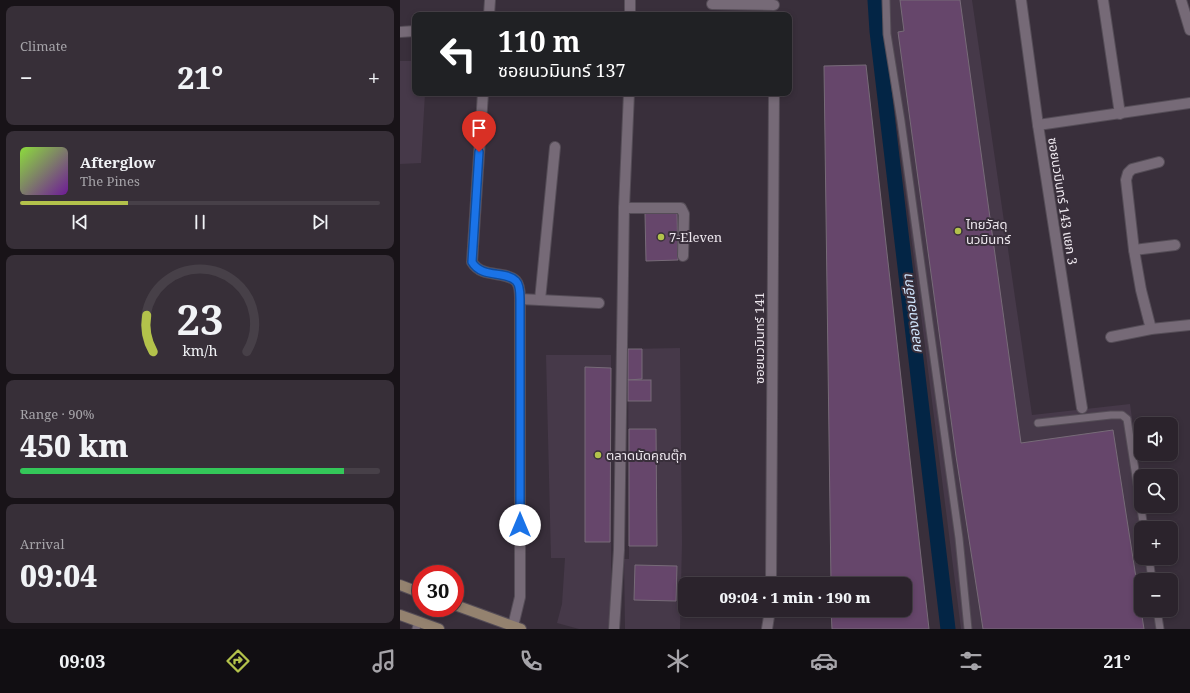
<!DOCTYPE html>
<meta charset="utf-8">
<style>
body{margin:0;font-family:"Noto Serif","Noto Sans Thai",serif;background:#372f38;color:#f1f3f6;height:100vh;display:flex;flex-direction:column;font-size:15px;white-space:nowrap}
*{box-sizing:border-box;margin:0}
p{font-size:13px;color:#a6a4a9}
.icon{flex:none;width:22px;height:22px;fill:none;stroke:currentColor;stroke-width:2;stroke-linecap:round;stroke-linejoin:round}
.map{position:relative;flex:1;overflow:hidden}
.panel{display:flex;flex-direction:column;gap:6px;padding:6px;background:#181318;width:400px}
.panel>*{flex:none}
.banner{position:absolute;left:12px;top:12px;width:380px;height:84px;border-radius:8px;box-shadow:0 2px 6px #0003,0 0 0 1px #474048;background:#202124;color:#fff;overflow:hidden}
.buttons{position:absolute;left:734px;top:417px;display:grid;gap:8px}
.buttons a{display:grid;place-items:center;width:44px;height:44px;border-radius:8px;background:#2b232c;box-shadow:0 2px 6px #0003,0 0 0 1px #474048;font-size:20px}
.speed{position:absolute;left:12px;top:565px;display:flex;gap:8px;font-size:20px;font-weight:700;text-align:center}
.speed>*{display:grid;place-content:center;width:52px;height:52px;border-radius:50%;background:#2b232c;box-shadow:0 2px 6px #0003,0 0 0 1px #474048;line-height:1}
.speed .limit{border:6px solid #d22;background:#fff;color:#111}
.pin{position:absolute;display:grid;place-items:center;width:34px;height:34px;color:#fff;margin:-41px -17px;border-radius:50% 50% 50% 0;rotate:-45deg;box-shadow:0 0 4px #0007}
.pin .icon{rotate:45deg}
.me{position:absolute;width:44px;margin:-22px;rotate:0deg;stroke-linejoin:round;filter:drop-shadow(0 0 3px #0008)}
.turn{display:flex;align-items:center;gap:14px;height:84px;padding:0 20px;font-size:18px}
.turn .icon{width:52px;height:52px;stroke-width:2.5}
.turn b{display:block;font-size:28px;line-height:34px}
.big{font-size:30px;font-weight:800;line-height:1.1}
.panel .widget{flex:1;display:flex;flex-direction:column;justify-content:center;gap:6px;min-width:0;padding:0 14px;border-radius:8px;background:#372f38}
.panel .dial{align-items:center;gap:0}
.dial svg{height:104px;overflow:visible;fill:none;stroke:#474048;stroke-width:7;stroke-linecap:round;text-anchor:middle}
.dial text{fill:#f1f3f6;stroke:none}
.song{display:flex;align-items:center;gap:12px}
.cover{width:48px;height:48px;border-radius:6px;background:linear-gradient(135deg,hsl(90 70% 55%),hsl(280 70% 35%))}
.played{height:4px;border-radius:2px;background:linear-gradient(90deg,#b3c24b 30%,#474048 30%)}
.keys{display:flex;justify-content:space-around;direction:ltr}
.heat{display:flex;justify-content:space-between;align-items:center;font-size:22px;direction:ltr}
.charge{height:6px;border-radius:3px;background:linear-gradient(90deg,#34c759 90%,#474048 0)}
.trip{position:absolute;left:278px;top:577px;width:234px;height:40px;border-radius:8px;background:#2b232c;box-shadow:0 2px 6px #0003,0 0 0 1px #474048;font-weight:800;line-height:40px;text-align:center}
.menu{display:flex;height:64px;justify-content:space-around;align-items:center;background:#110e12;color:#a6a4a9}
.menu .icon{width:28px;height:28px}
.menu .active{color:#b3c24b}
.menu b{font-size:18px;color:#f1f3f6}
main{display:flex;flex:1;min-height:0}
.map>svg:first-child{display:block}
.built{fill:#463949}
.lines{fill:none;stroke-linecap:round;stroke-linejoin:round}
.canal{stroke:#032545;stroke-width:15}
.building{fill:#66466b;stroke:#776b78}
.service-casing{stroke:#554d57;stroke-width:9}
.minor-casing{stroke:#554d57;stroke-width:12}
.secondary-casing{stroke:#554d57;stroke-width:12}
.service{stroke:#766a77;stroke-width:7}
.minor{stroke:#766a77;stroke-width:10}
.secondary{stroke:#94826f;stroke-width:10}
.route-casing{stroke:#114b97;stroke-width:10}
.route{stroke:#1a73e8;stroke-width:7}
.poi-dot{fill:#b3c24b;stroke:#392f3b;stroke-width:1.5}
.labels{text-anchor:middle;stroke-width:4;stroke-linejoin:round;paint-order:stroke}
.street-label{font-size:13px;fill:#ede7ee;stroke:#392f3b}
.poi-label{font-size:13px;fill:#ede7ee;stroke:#392f3b;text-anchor:start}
.water-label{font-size:14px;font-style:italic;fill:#d1e7ff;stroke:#392f3b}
</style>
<main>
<section class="panel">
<div class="widget"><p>Climate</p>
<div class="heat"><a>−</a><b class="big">21°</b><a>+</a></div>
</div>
<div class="widget">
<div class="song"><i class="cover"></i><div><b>Afterglow</b><p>The Pines</p></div></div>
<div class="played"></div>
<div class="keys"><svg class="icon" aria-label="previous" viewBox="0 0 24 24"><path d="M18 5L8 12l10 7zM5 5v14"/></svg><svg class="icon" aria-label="pause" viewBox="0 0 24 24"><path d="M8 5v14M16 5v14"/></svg><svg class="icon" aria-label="next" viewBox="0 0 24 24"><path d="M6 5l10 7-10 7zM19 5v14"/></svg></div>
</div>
<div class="widget dial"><svg viewBox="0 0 100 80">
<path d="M14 69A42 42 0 1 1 86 69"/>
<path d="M14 69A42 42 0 0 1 9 41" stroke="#b3c24b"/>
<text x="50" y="56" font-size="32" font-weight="700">23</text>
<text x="50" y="72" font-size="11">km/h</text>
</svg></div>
<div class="widget"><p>Range · 90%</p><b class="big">450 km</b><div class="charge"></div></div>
<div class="widget"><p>Arrival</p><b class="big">09:04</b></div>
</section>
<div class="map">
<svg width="790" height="629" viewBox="0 0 790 629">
<rect width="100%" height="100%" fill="#392f3b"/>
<g class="built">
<polygon points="481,0 572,0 632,415 730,404 741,483 741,506 744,506 747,528 741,528 741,558 752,558 755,580 741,580 741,610 759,610 762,629 561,629"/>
<polygon points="0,61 15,61 15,93 25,93 21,163 0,164"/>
<polygon points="280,348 282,543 280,629 225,629 224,559 229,559 228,349"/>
<polygon points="146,355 211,355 211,605 208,629 179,629 157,623 162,604 165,558 151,558"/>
</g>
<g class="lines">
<polyline class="canal" points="475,0 477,31 548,629"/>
</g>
<g class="building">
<polygon points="500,0 560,0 621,443 713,430 744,629 583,629 556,456 498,32 504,31"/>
<polygon points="466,65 529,629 432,629 431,610 505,610 505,584 431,584 424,66"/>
<polygon points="277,212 278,260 246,261 245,213"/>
<polygon points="228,349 242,349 242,379 228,380"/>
<polygon points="185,367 211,368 210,542 185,542"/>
<rect x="228" y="380" width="23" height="21"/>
<polygon points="229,429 256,429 257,546 229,546"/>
<polygon points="235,565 277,566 276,601 234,600"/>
</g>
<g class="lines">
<g class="service-casing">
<g id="service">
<polyline points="486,0 487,34 501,121 559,538 568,629"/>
<polyline points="638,423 711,415 722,415 727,419 744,528"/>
<polyline points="749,558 752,580"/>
<polyline points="757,610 760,629"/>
<polyline points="16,629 18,621"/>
</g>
</g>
<g class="minor-casing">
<g id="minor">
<polyline points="230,0 230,15"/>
<polyline points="621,0 638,125 682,408"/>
<polyline points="703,0 720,114"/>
<polyline points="781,0 790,30"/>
<polyline points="312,4 374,5"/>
<polyline points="89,15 90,0"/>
<polyline points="0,32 15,31"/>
<path d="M83,93L72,262C82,279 105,270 116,281C120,285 120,294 120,299V597L113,626"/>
<polyline points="638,125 790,103"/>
<polyline points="224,208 281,208 284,214 283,256"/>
<polyline points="734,250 775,245"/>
<polyline points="120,299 199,303"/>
<polyline points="140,300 155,147"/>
<polyline points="751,329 741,290 734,250 726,180 728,173 732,169 759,162"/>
<polyline points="711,337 751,329 790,325"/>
<polyline points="371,584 374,93"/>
<polyline points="214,629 219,550 224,208 229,93"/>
<polyline points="367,629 370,610"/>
</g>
</g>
<g class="secondary-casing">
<g id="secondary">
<polyline points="0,585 21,593"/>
<polyline points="55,605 121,629"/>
<polyline points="0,615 39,629"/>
</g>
</g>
<use href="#service" class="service"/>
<use href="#minor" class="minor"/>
<use href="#secondary" class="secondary"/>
</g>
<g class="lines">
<g class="route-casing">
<path id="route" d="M79,152L72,262C82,279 105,270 116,281C120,285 120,294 120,299V525"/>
</g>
<use href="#route" class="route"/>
</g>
<g class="poi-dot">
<circle cx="558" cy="231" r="4"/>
<circle cx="261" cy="237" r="4"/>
<circle cx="198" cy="455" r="4"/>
</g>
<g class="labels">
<g class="street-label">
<text transform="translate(663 201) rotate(81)" y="5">ซอยนวมินทร์ 143 แยก 3</text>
<text transform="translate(359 338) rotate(-90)" y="5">ซอยนวมินทร์ 141</text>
</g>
<g class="poi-label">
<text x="566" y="229">ไทยวัสดุ<tspan x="566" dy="15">นวมินทร์</tspan></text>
<text x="269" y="242">7-Eleven</text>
<text x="206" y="460">ตลาดนัดคุณตุ๊ก</text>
</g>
<g class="water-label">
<text transform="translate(512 314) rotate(-97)" y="5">คลองดอนอีกา</text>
</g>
</g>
</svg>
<div class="buttons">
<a><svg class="icon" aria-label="sound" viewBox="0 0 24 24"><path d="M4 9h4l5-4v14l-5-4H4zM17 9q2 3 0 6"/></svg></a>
<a><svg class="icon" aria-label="search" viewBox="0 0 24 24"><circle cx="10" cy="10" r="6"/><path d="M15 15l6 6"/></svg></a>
<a>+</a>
<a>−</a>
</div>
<div class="speed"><div class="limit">30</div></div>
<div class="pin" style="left:79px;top:152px;background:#d93025"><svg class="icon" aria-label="arrive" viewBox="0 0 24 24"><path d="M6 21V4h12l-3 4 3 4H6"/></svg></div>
<svg class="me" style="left:120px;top:525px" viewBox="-20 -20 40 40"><circle r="19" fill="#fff"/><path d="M0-13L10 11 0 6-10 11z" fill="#1a73e8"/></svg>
<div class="trip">09:04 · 1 min · 190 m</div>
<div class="banner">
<div class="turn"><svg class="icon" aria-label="left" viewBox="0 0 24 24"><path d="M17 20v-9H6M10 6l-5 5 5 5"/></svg><div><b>110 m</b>ซอยนวมินทร์ 137</div></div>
</div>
</div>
</main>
<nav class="menu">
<b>09:03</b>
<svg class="icon active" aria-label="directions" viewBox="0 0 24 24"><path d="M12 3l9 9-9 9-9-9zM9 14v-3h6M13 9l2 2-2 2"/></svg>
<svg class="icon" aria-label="music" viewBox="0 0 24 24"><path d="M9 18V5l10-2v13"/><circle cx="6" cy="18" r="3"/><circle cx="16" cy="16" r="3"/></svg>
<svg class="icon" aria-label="phone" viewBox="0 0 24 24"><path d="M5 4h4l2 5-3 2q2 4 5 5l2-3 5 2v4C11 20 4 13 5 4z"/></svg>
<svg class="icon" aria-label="climate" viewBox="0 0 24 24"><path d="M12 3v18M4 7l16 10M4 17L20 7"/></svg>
<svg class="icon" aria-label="car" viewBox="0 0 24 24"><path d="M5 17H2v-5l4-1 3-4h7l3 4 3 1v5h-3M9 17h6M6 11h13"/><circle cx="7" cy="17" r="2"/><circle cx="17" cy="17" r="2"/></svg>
<svg class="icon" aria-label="filters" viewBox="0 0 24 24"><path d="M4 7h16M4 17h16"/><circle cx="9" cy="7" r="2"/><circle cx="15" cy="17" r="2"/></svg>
<b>21°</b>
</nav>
